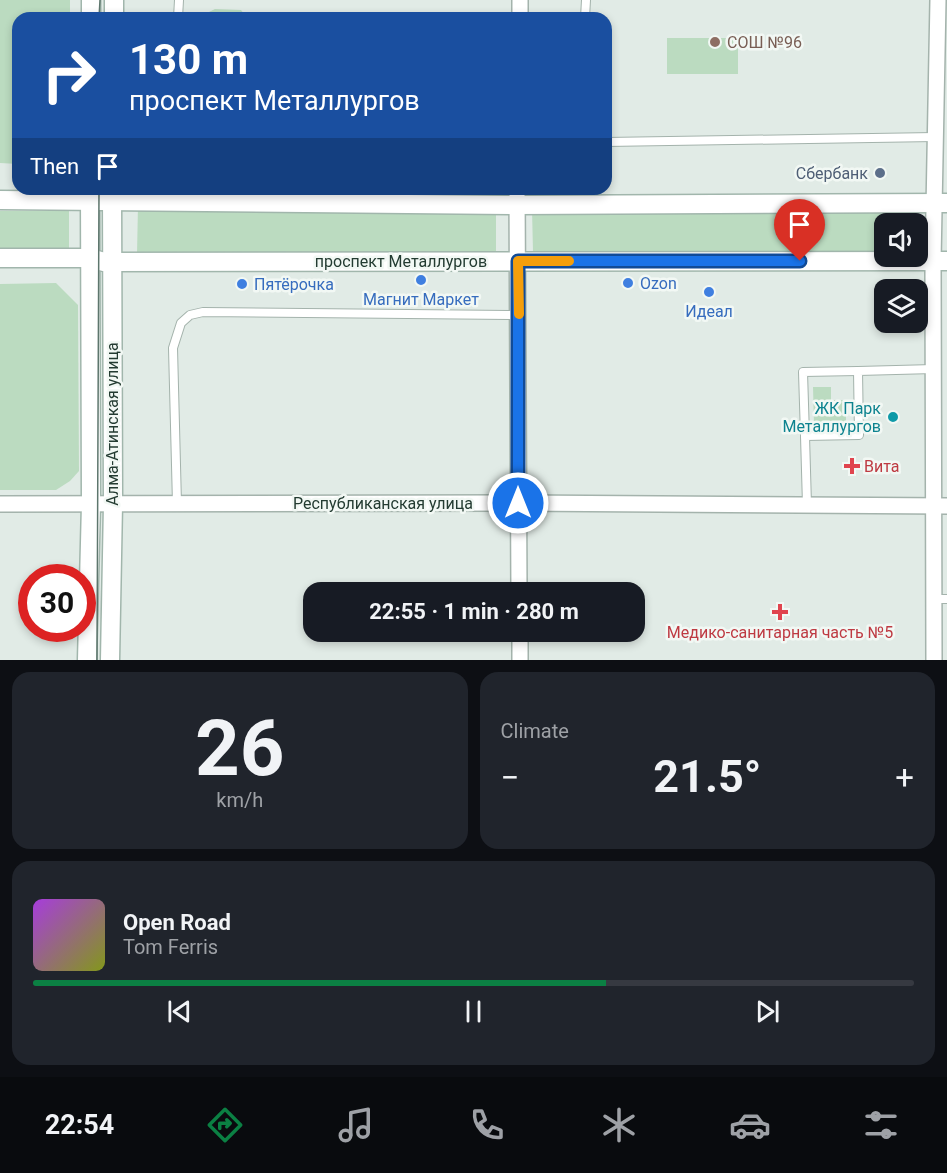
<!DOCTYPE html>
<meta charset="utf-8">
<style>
body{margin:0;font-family:Roboto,sans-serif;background:#20242c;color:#f1f3f6;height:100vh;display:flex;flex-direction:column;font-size:22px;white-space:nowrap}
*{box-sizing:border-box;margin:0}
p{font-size:20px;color:#9ea1a6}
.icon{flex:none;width:33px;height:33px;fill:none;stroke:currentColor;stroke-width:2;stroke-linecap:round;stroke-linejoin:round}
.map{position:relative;height:660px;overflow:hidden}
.sheet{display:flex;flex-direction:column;gap:12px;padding:12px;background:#0d0f14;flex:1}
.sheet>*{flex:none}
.hud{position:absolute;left:12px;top:12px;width:600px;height:183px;border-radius:18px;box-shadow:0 3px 9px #0003;background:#1a4fa0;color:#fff;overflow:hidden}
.buttons{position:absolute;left:874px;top:213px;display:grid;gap:12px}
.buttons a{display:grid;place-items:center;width:54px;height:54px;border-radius:12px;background:#171b24;box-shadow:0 3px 9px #0003;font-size:30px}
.speed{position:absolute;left:18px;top:564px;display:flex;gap:12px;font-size:30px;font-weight:700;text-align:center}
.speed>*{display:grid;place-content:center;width:78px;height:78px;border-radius:50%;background:#171b24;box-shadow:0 3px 9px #0003;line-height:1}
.speed .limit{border:9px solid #d22;background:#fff;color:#111}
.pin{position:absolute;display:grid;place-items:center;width:51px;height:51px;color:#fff;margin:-62px -26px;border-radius:50% 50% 50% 0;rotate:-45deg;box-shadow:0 0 6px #0007}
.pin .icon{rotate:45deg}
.me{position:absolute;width:66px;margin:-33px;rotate:0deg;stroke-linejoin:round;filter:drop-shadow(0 0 4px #0008)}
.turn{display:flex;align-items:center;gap:21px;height:126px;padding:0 18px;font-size:27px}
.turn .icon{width:78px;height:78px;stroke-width:2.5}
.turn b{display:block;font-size:42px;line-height:51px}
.then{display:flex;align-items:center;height:57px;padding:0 18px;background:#0003;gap:12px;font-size:22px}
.big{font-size:45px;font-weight:700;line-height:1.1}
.sheet .tile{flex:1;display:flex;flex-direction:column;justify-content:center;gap:9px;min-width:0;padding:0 21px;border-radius:18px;background:#20242c}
.sheet .dial{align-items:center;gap:0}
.dial b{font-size:78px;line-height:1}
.song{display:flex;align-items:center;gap:18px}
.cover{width:72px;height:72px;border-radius:9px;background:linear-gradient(135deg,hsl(280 70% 55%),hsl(70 70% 35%))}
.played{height:6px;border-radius:3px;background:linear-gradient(90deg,#0b8043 65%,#363941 65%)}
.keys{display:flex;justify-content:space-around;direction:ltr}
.heat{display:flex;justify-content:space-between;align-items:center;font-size:33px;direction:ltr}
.sheet .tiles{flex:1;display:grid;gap:12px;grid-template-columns:1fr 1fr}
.tile:last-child{grid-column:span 2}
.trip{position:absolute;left:303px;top:582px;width:342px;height:60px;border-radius:18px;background:#171b24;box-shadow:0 3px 9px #0003;font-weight:700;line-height:60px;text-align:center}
.tabs{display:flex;height:96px;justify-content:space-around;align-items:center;background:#090b0e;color:#9ea1a6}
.tabs .icon{width:42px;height:42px}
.tabs .selected{color:#0b8043}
.tabs b{font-size:27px;color:#f1f3f6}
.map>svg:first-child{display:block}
.green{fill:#bbdbc0}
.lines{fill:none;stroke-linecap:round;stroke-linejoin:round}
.lane-casing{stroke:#a4b3ac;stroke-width:10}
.street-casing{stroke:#a4b3ac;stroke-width:18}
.secondary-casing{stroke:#a1b6ac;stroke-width:21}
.lane{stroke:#fff;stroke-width:8}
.street{stroke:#fff;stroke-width:15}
.secondary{stroke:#fff;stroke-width:18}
.tram{stroke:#5d766d;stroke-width:1.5}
.route-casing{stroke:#114b97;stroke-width:15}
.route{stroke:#1a73e8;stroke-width:10}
.slow{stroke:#f59e0b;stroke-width:10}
.education-dot{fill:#8d6e63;stroke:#f2f8f4;stroke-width:2}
.service-dot{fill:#5c6f8a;stroke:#f2f8f4;stroke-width:2}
.shop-dot{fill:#3f7fe0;stroke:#f2f8f4;stroke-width:2}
.culture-dot{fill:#0f9aa8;stroke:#f2f8f4;stroke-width:2}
.health-dot{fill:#e0444e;stroke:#f2f8f4;stroke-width:2}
.labels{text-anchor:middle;stroke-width:5;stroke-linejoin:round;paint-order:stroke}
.education-label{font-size:16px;fill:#785e54;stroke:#f2f8f4;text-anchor:start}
.service-label{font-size:16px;fill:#4e5e75;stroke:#f2f8f4;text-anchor:end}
.street-label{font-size:16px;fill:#233b31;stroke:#f2f8f4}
.shop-label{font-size:16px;fill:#366cbe;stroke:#f2f8f4;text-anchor:start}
.culture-label{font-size:16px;fill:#0d838f;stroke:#f2f8f4;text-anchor:end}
.health-label{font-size:16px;fill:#be3a42;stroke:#f2f8f4;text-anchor:start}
</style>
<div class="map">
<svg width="947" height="660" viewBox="0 0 947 660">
<rect width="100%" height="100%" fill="#e1ebe6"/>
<g class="green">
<polygon points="0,0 70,0 70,18 18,18 18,164 0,163"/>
<polygon points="215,9 241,10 244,14 245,18 207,18 209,12"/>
<rect x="667" y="38" width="71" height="36"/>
<polygon points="138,206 496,206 496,254 137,254"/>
<polygon points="532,209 912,210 912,223 885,224 885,252 533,252"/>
<rect x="0" y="211" width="69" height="37"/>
<polygon points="56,283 78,305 79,471 70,481 56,490 0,490 0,284"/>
<polygon points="813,387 831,387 831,400 846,400 846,424 814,424"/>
</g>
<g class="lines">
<g class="lane-casing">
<g id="lane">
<polyline points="178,18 179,0"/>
<polyline points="585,18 586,0"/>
<polyline points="606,142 935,137"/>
<polyline points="805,436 803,372 858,371"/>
<polyline points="177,504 173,348 181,323 190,315 203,312 519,315"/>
<polyline points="807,505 805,436 859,435 858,371 934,369"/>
<polyline points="934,599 947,599"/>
</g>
</g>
<g class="street-casing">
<g id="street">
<polyline points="520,18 520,0"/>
<polyline points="517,189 519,592"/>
<polyline points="0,504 518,503 947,506"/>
<polyline points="520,632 520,660"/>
<polyline points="934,660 933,261 938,0"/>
</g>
</g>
<g class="secondary-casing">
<g id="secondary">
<polyline points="91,18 91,0"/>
<polyline points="114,18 114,0"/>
<polyline points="0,200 517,205 947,203"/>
<polyline points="0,258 90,258 104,262 947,261"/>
<polyline points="87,660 91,504 90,191"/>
<polyline points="110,660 113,504 112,191"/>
</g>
</g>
<use href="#lane" class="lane"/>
<use href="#street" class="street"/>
<use href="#secondary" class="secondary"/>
<g class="tram">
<polyline points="99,18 100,0"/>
<polyline points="97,660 99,189"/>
</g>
</g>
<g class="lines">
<g class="route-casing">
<polyline id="route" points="518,503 518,261 800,261"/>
</g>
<use href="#route" class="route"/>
<polyline class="slow" points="519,314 518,261 569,261"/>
</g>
<circle class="education-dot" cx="715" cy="42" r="6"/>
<circle class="service-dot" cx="880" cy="173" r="6"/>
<g class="shop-dot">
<circle cx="421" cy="280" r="6"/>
<circle cx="628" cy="283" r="6"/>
<circle cx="242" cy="284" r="6"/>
<circle cx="709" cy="292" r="6"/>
</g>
<circle class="culture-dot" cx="893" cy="417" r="6"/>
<g class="health-dot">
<path d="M849 457h6v6h6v6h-6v6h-6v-6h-6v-6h6z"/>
<path d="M777 603h6v6h6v6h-6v6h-6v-6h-6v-6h6z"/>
</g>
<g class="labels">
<g class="education-label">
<text x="727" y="48">СОШ №96</text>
</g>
<g class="service-label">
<text x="868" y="179">Сбербанк</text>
</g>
<g class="street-label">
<text x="401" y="267">проспект Металлургов</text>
<text transform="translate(112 424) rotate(-90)" y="6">Алма-Атинская улица</text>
<text x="383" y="509">Республиканская улица</text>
</g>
<g class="shop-label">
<text x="640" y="289">Ozon</text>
<text x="254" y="290">Пятёрочка</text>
<text x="421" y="305" text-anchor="middle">Магнит Маркет</text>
<text x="709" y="317" text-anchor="middle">Идеал</text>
</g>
<g class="culture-label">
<text x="881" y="414">ЖК Парк<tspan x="881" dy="18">Металлургов</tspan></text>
</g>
<g class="health-label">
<text x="864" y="472">Вита</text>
<text x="780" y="638" text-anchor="middle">Медико-санитарная часть №5</text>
</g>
</g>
</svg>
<div class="buttons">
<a><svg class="icon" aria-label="sound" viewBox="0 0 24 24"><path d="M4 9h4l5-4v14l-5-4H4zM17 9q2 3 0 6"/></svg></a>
<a><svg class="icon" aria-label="layers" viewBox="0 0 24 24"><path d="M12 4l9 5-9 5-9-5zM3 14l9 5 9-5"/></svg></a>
</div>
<div class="speed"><div class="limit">30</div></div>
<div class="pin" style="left:800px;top:261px;background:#d93025"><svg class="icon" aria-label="arrive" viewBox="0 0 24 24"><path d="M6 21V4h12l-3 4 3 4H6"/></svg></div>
<svg class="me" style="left:518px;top:503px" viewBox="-20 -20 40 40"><circle r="17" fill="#1a73e8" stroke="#fff" stroke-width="3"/><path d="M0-11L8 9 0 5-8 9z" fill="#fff"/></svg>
<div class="trip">22:55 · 1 min · 280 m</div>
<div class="hud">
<div class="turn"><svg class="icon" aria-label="right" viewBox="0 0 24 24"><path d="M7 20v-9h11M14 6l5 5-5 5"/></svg><div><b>130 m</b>проспект Металлургов</div></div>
<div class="then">Then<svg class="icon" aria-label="arrive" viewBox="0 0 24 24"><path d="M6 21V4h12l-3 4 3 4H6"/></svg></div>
</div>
</div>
<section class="sheet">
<div class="tiles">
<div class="tile dial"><b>26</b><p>km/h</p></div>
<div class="tile"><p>Climate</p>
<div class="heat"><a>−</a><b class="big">21.5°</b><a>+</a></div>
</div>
<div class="tile">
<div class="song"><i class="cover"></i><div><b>Open Road</b><p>Tom Ferris</p></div></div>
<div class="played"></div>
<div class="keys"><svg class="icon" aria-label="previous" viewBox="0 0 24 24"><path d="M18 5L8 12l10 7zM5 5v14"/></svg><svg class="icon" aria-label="pause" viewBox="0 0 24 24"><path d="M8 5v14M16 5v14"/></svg><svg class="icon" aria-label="next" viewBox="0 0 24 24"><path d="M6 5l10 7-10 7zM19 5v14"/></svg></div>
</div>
</div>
</section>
<nav class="tabs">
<b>22:54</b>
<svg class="icon selected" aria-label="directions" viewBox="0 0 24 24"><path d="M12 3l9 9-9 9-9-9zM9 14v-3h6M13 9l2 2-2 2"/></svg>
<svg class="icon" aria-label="music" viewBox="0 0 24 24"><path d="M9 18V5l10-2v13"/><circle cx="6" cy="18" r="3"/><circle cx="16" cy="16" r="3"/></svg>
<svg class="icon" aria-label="phone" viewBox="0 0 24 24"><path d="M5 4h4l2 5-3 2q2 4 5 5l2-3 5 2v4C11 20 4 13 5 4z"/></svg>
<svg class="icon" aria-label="climate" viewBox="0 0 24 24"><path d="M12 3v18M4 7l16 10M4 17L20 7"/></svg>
<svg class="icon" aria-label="car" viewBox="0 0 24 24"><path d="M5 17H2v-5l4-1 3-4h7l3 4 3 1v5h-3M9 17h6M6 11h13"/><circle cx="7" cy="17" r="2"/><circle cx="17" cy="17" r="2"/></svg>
<svg class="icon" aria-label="filters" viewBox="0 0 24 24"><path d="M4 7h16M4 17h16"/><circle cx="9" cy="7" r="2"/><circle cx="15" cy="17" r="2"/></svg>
</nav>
